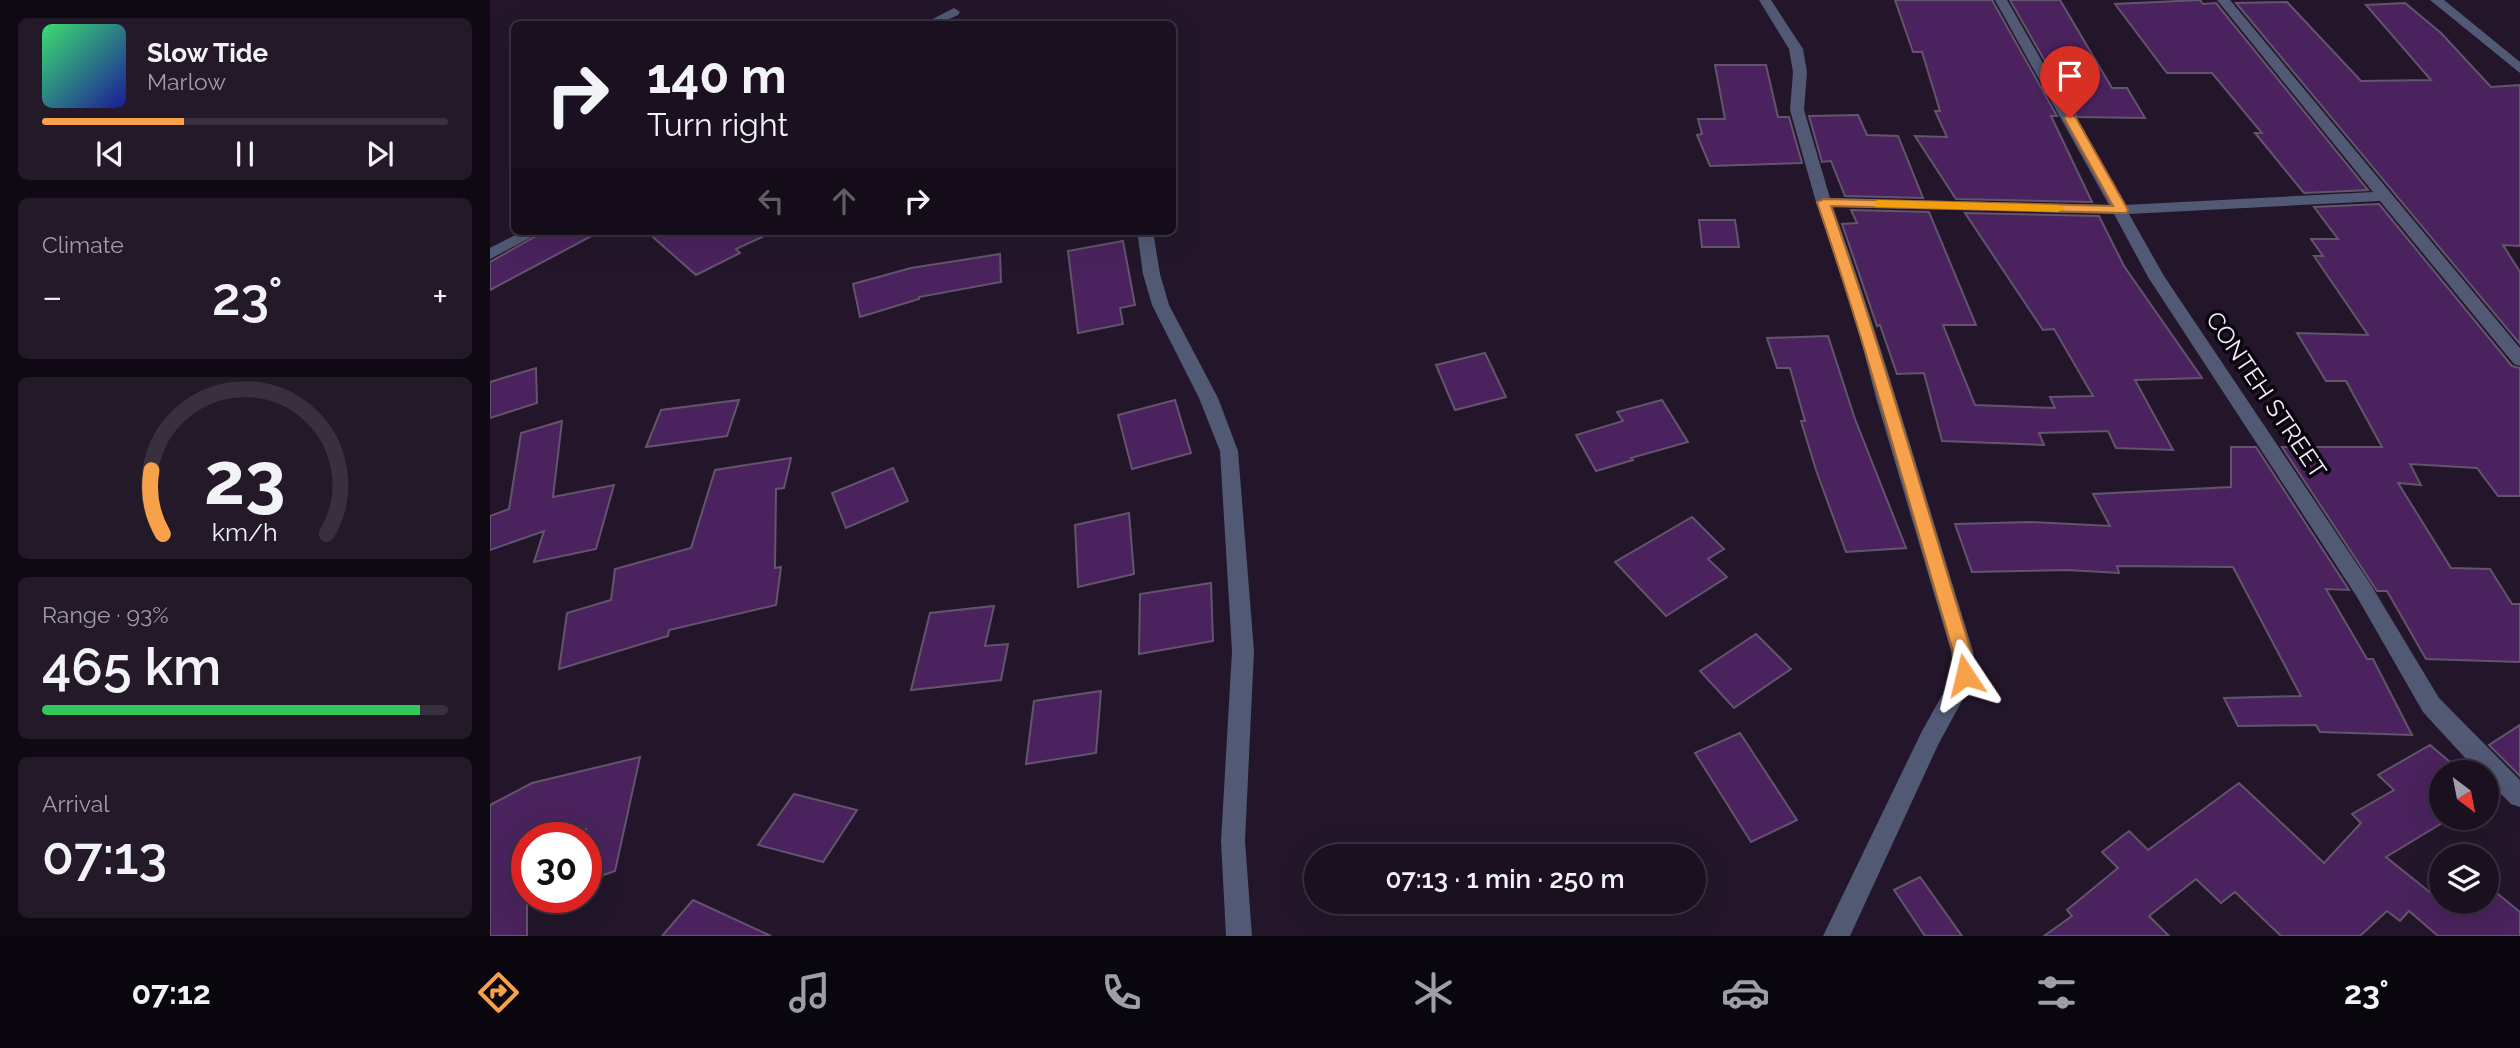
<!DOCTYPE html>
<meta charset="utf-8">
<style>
body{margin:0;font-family:Raleway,sans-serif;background:#231929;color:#f1f3f6;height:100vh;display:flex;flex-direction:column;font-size:26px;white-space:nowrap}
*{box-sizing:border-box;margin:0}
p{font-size:23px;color:#9f9da5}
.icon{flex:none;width:38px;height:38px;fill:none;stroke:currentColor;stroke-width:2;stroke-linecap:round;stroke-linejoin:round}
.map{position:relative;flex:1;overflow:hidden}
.drawer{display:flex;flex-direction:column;gap:18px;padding:18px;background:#0e0912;width:490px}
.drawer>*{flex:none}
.top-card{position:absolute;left:21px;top:21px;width:665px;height:214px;border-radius:10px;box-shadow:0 7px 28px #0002,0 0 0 2px #38303e;background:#1a1020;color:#f1f3f6;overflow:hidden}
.needle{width:46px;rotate:148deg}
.buttons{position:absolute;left:1939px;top:760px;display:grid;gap:14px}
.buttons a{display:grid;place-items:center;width:70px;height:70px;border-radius:50%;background:#1a1020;box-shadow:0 7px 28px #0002,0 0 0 2px #38303e;font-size:35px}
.speed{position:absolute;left:21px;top:822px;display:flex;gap:14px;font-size:35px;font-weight:700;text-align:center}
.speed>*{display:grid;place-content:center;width:91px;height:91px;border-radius:50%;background:#1a1020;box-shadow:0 7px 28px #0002,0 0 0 2px #38303e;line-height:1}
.speed .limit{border:10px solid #d22;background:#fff;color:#111}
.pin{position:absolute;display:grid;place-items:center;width:60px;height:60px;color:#fff;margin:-72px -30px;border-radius:50% 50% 50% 0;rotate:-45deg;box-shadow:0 0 7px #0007}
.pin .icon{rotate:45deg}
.me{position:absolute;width:77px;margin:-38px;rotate:350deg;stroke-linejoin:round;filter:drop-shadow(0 0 5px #0008)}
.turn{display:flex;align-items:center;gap:24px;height:147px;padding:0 21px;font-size:32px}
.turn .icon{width:91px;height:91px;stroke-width:2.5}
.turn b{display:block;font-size:49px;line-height:60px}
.lanes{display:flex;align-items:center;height:66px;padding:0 21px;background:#0003;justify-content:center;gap:35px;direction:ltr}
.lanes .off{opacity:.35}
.big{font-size:52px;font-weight:600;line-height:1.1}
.drawer .widget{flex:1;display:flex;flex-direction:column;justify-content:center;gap:10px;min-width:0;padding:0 24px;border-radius:10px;background:#231929}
.drawer .dial{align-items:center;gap:0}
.dial svg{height:182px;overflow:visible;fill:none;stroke:#38303e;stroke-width:7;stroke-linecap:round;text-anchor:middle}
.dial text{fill:#f1f3f6;stroke:none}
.song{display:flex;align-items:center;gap:21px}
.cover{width:84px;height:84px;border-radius:10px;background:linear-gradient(135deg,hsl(140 70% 55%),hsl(240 70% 35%))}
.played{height:7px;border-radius:4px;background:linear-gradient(90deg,#f8a14b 35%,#38303e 35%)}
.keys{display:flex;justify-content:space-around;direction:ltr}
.heat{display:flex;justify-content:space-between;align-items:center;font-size:38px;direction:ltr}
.charge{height:10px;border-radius:5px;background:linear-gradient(90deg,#34c759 93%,#38303e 0)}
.trip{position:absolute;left:814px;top:844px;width:402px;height:70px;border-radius:35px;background:#1a1020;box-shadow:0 7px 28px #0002,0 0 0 2px #38303e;font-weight:600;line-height:70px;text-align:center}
.tab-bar{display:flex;height:112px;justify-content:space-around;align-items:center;background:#0a060d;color:#9f9da5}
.tab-bar .icon{width:49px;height:49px}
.tab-bar .on{color:#f8a14b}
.tab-bar b{font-size:32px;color:#f1f3f6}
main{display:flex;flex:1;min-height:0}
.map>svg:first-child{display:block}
.building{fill:#4a235e;stroke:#63546c;stroke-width:2}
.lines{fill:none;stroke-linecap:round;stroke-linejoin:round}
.minor{fill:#515975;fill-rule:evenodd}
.route{fill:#f8a14b;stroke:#a16931;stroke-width:2}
.slow{fill:#f59e0b}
.labels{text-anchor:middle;stroke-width:7;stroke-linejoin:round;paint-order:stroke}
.street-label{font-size:24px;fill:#f6edfb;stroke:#09050c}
</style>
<main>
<section class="drawer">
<div class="widget">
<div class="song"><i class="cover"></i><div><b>Slow Tide</b><p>Marlow</p></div></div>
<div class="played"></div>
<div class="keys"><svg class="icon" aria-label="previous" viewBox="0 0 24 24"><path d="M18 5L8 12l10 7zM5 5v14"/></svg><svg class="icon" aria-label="pause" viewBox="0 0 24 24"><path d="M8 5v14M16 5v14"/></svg><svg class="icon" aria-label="next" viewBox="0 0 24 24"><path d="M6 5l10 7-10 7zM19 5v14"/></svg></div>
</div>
<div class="widget"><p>Climate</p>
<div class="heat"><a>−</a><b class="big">23°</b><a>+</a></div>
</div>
<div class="widget dial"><svg viewBox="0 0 100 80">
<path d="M14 69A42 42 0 1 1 86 69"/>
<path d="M14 69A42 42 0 0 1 9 41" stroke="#f8a14b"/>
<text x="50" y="56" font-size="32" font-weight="700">23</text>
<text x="50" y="72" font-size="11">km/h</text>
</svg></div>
<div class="widget"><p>Range · 93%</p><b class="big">465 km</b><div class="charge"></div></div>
<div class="widget"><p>Arrival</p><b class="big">07:13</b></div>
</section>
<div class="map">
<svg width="2030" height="936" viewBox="0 0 2030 936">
<rect width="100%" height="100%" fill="#23162a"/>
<g class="building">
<polygon points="1405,0 1502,0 1567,116 1561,116 1602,202 1466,199 1425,136 1457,137 1445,111 1450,111 1432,52 1423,52"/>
<polygon points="1520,0 1570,0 1622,88 1637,88 1655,118 1587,117"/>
<polygon points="1710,0 1713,4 1726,3 1878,190 1814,193 1765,133 1772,133 1722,73 1677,73 1625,4"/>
<polygon points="1797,2 1871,81 1941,80 1876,5 1915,3 1951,33 2001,87 2030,85 2030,246 2013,245 2030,272 2030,344 1746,3"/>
<polygon points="1225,65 1276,65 1288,117 1299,117 1312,163 1220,166 1207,135 1212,134 1208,119 1235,119"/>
<polygon points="1368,115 1377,135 1408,136 1433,198 1355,196 1341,161 1332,162 1319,116"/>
<polygon points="1889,204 2022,366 2030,368 2030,496 2008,496 1987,468 1920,464 1931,485 1908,483 1961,568 2000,569 2022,604 2030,604 2030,662 1936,659 1897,591 1887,591 1792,447 1892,447 1856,381 1836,381 1807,333 1878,335 1824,256 1833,256 1821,239 1848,239 1824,207"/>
<polygon points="1361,210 1439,212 1486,325 1453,325 1485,405 1565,408 1560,397 1603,396 1564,329 1553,330 1475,213 1609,216 1634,266 1712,378 1645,380 1683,450 1626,448 1618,431 1549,433 1554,445 1452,441 1434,373 1407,374 1390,325 1387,326 1352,224 1367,223"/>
<polygon points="1209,220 1245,220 1249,247 1212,247"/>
<polygon points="55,231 111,231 0,290 0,262"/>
<polygon points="156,231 285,231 246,249 250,253 206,275"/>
<polygon points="633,241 645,305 630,308 633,324 588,333 578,251"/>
<polygon points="510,254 511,282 429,297 429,299 370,317 363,284 421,268"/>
<polygon points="1338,336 1365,419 1416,548 1356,552 1326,470 1311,421 1315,421 1300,368 1287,368 1277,338"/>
<polygon points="995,353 1016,397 965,410 946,365"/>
<polygon points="46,368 47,403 0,418 0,382"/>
<polygon points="249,400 237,436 156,447 171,410"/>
<polygon points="685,400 701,453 642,469 628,415"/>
<polygon points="1172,400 1198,442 1141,458 1143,460 1106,471 1086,435 1133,421 1127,412"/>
<polygon points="72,421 63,497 124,485 106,549 44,562 54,531 0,550 0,516 19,509 31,433"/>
<polygon points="1741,447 1766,447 1859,590 1836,589 1877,659 1883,659 1922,735 1830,732 1826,725 1748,726 1734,698 1811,696 1743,567 1627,566 1629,573 1577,570 1482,572 1465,524 1541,522 1620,526 1603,494 1741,487"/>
<polygon points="301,458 294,488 286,489 285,568 291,567 286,605 179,630 178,636 69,669 77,613 121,600 125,569 201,548 225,470"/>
<polygon points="403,468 418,501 356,528 342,493"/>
<polygon points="639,513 644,574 588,587 585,525"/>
<polygon points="1202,517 1234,549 1218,559 1237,577 1176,616 1125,562"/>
<polygon points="721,583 723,641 649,654 650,594"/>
<polygon points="504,606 495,646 518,644 511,680 421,690 440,613"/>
<polygon points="1266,634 1301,669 1244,708 1210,671"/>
<polygon points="611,691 606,753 536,764 544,701"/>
<polygon points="2030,725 2030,776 1999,745"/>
<polygon points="1250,733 1307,820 1261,842 1205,753"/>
<polygon points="1940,745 1966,767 1975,761 1984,772 1951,772 1951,817 1962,817 1896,857 1942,894 1951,884 1951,901 1997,901 1997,885 2030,912 2030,936 1948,936 1919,911 1910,921 1897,911 1870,936 1791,936 1745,892 1731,903 1706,879 1659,916 1679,936 1554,936 1582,916 1577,910 1628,868 1612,852 1639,831 1658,850 1749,783 1834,863 1871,823 1862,814 1904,790 1888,775"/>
<polygon points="150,757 125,871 96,881 96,829 58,838 37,838 37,936 0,936 0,805 42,783"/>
<polygon points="304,794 367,810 333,862 268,845"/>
<polygon points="1430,877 1472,936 1435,936 1404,890"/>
<polygon points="203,900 281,936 172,936"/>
</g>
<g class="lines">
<g class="minor">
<path d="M1269,0H1281L1313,49L1317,72L1314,110L1340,198L1619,205L1505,0H1517L1634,205L1883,192L1727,0H1740L2030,348V366L2024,364L1890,201L1639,214L1674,276L1881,585L1949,698L2030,780V807L2021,804L1997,780V772H1988L1933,712L1867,597L1658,277L1624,214L1343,207C1395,353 1437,503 1483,651L1486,675L1448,745L1360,936H1333L1432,731L1464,674L1461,651L1386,398L1366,321L1326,202L1300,110L1303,72L1299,49Z"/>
<polygon points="1940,0 1954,0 2030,62 2030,73"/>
<polygon points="464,8 470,12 468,15 448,24 433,24"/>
<polygon points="33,231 53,231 0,259 0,248"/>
<polygon points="647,231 663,231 670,274 679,305 728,398 748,451 764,651 755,841 762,936 736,936 731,841 742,651 730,451 709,398 662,305 653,274"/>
</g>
</g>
<path class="route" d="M1580,114L1586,118L1638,210L1636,213L1341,206C1393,353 1435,503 1481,651L1484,675L1482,680L1475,683L1469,680L1463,651C1418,501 1378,350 1327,202L1334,199L1623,206L1574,118Z"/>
<polygon class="slow" points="1389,200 1568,205 1575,208 1568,212 1385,207 1385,201"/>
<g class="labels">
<g class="street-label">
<text transform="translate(1776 395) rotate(56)" y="8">CONTEH STREET</text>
</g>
</g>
</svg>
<div class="buttons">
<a><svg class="needle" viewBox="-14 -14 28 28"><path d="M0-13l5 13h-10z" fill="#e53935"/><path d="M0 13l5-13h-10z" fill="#9f9da5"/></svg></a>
<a><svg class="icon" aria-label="layers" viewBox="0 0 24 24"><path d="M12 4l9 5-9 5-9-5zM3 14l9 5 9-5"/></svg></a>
</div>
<div class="speed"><div class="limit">30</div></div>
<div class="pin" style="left:1580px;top:118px;background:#d93025"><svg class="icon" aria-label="arrive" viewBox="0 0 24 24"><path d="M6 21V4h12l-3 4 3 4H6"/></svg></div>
<svg class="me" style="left:1475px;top:675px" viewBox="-20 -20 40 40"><path d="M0-17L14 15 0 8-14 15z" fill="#f8a14b" stroke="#fff" stroke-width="4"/></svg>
<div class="trip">07:13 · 1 min · 250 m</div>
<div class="top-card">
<div class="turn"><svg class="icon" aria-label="right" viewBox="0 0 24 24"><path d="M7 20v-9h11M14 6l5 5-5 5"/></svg><div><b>140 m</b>Turn right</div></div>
<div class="lanes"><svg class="icon off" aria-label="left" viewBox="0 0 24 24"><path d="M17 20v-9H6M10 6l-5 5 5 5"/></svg><svg class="icon off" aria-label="ahead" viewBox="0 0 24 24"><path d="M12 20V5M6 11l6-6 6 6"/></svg><svg class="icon" aria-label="right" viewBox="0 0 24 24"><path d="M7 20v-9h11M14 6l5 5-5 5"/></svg></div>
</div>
</div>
</main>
<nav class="tab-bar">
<b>07:12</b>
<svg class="icon on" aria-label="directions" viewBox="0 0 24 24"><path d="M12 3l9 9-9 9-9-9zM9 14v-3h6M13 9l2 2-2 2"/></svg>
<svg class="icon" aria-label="music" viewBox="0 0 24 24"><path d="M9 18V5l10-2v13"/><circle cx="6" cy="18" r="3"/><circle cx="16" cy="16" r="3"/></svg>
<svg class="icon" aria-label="phone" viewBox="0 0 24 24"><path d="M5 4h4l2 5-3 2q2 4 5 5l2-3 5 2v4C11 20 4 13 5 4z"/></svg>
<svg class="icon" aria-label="climate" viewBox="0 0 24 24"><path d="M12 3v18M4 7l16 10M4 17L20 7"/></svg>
<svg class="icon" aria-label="car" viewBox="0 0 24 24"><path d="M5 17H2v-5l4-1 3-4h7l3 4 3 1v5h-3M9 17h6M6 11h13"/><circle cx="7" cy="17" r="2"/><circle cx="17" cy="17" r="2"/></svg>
<svg class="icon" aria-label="filters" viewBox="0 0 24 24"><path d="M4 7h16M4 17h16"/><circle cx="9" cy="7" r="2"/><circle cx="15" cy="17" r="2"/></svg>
<b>23°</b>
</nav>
